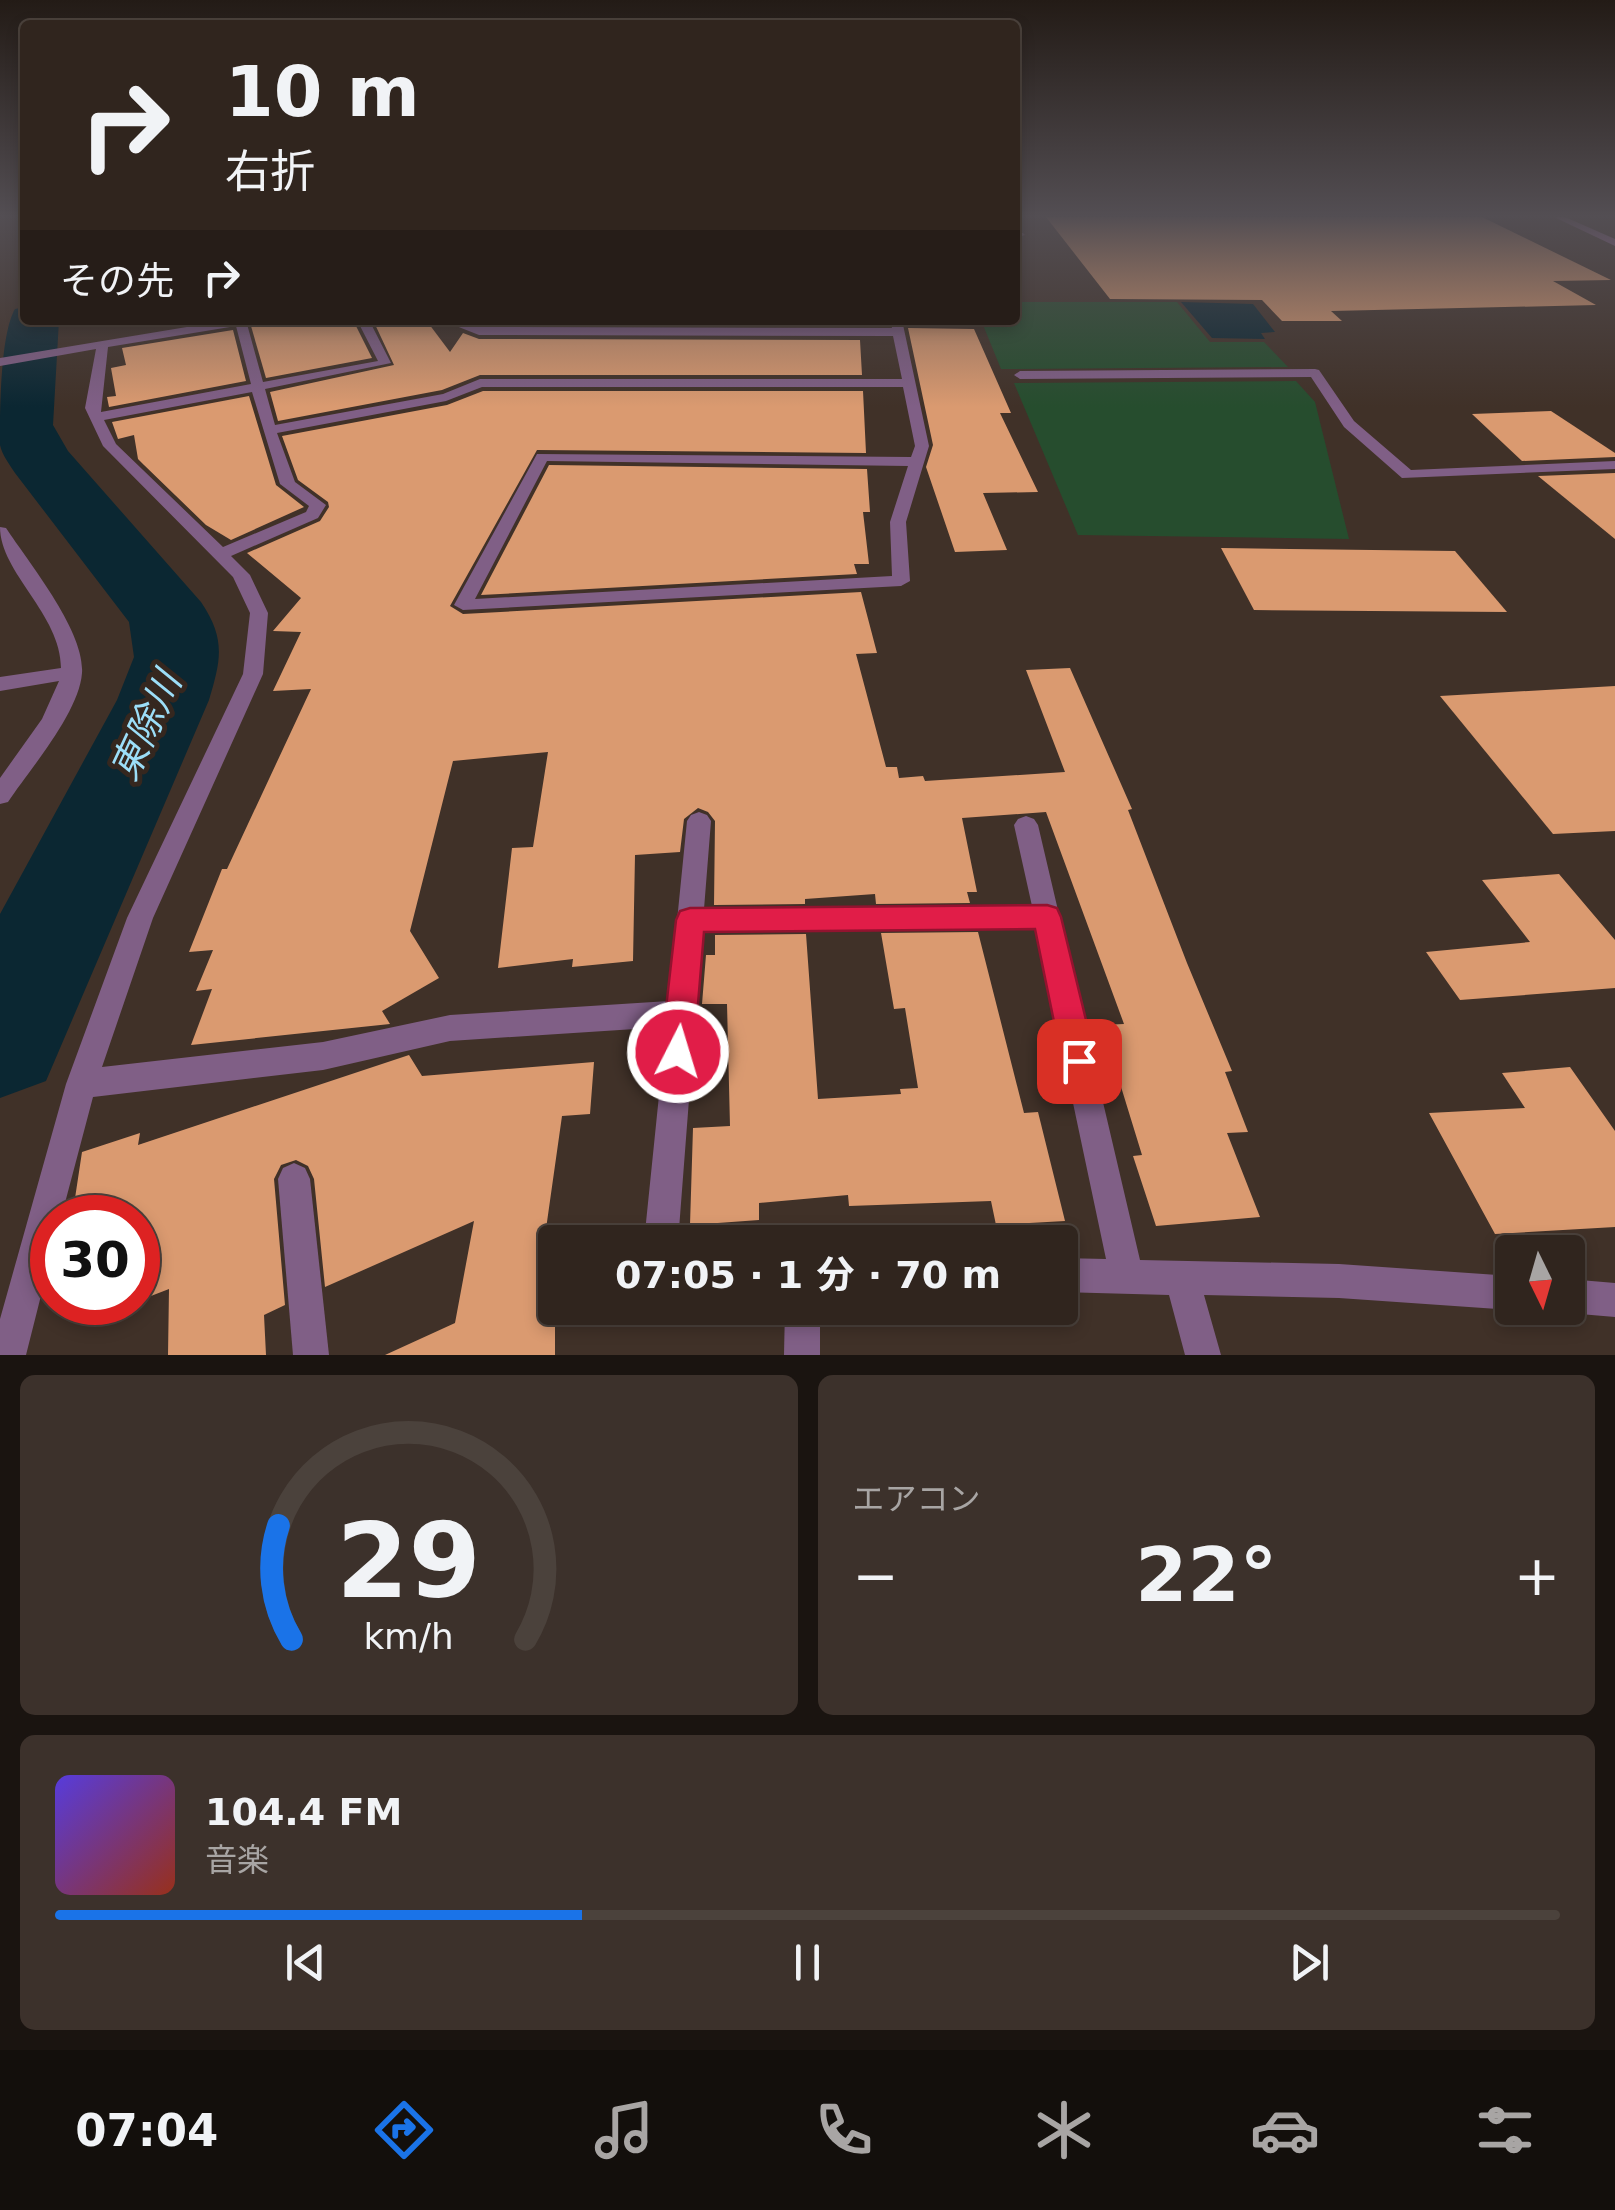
<!DOCTYPE html>
<html lang="ja">
<meta charset="utf-8">
<style>
body{margin:0;font-family:"DejaVu Sans","Noto Sans JP",sans-serif;background:#3c312b;color:#f1f3f6;height:100vh;display:flex;flex-direction:column;font-size:38px;white-space:nowrap}
*{box-sizing:border-box;margin:0}
p{font-size:32px;color:#a8a5a4}
.icon{flex:none;width:55px;height:55px;fill:none;stroke:currentColor;stroke-width:2;stroke-linecap:round;stroke-linejoin:round}
.map{position:relative;height:1355px;overflow:hidden}
.sheet{display:flex;flex-direction:column;gap:20px;padding:20px;background:#1a1410;flex:1}
.sheet>*{flex:none}
.top-card{position:absolute;left:20px;top:20px;width:1000px;height:305px;border-radius:10px;box-shadow:0 5px 15px #0003,0 0 0 2px #4b423c;background:#30251e;color:#f1f3f6;overflow:hidden}
.needle{width:65px;rotate:175deg}
.buttons{position:absolute;left:1495px;top:1235px;display:grid;gap:20px}
.buttons a{display:grid;place-items:center;width:90px;height:90px;border-radius:10px;background:#30251e;box-shadow:0 5px 15px #0003,0 0 0 2px #4b423c;font-size:50px}
.speed{position:absolute;left:30px;top:1195px;display:flex;gap:20px;font-size:50px;font-weight:700;text-align:center}
.speed>*{display:grid;place-content:center;width:130px;height:130px;border-radius:50%;background:#30251e;box-shadow:0 5px 15px #0003,0 0 0 2px #4b423c;line-height:1}
.speed .limit{border:15px solid #d22;background:#fff;color:#111}
.pin{position:absolute;display:grid;place-items:center;width:85px;height:85px;color:#fff;margin:-42px;border-radius:20px;box-shadow:0 5px 15px #0006}
.me{position:absolute;width:110px;margin:-55px;rotate:5deg;stroke-linejoin:round;filter:drop-shadow(0 0 8px #0008)}
.turn{display:flex;align-items:center;gap:35px;height:210px;padding:0 40px;font-size:45px}
.turn .icon{width:130px;height:130px;stroke-width:2.5}
.turn b{display:block;font-size:70px;line-height:85px}
.then{display:flex;align-items:center;height:95px;padding:0 40px;background:#0003;gap:20px;font-size:38px}
.big{font-size:75px;font-weight:700;line-height:1.1}
.sheet .widget{flex:1;display:flex;flex-direction:column;justify-content:center;gap:15px;min-width:0;padding:0 35px;border-radius:15px;background:#3c312b}
.sheet .dial{align-items:center;gap:0}
.dial svg{height:260px;overflow:visible;fill:none;stroke:#4b423c;stroke-width:7;stroke-linecap:round;text-anchor:middle}
.dial text{fill:#f1f3f6;stroke:none}
.song{display:flex;align-items:center;gap:30px}
.cover{width:120px;height:120px;border-radius:15px;background:linear-gradient(135deg,hsl(250 70% 55%),hsl(10 70% 35%))}
.played{height:10px;border-radius:5px;background:linear-gradient(90deg,#1a73e8 35%,#4b423c 35%)}
.keys{display:flex;justify-content:space-around;direction:ltr}
.heat{display:flex;justify-content:space-between;align-items:center;font-size:55px;direction:ltr}
.sheet .tiles{flex:1;display:grid;gap:20px;grid-template-columns:1fr 1fr}
.widget:last-child{grid-column:span 2}
.trip{position:absolute;left:538px;top:1225px;width:540px;height:100px;border-radius:10px;background:#30251e;box-shadow:0 5px 15px #0003,0 0 0 2px #4b423c;font-weight:700;line-height:100px;text-align:center}
.menu{display:flex;height:160px;justify-content:space-around;align-items:center;background:#130f0c;color:#a8a5a4}
.menu .icon{width:70px;height:70px}
.menu .current{color:#1a73e8}
.menu b{font-size:45px;color:#f1f3f6}
.map>svg:first-child{display:block}
.green{fill:#264d2e}
.water{fill:#0b2732}
.lines{fill:none;stroke-linecap:round;stroke-linejoin:round}
.river{fill:#0b2732;fill-rule:evenodd}
.building{fill:#da9a70}
.street{fill:#805f86;fill-rule:evenodd}
.secondary{fill:#a976b3;fill-rule:evenodd}
.route{fill:#e11d48;stroke:#92132f;stroke-width:2.5}
.labels{text-anchor:middle;stroke-width:10;stroke-linejoin:round;paint-order:stroke}
.water-label{font-size:38px;font-style:italic;fill:#9cdef8;stroke:#35271f}
</style>
<div class="map">
<svg width="1615" height="1355" viewBox="0 0 1615 1355">
<rect width="100%" height="100%" fill="#403128"/>
<g class="green">
<polygon points="1015,302 1177,302 1210,342 1264,342 1288,367 1001,369 981,320 1015,320"/>
<polygon points="1296,381 1315,402 1349,539 1078,535 1014,383"/>
</g>
<polygon class="water" points="1181,302 1253,304 1275,332 1261,333 1265,339 1212,338"/>
<g class="lines">
<path class="river" d="M25,307V320H59L53,425L68,451L201,602C226,639 221,660 209,700L46,1081L0,1098V914L117,700L134,657L129,622L15,473C10,465 2,455 0,445C0,413 0,335 15,309Z"/>
</g>
<g class="building">
<polygon points="1046,217 1482,217 1611,280 1553,281 1596,305 1331,311 1342,321 1282,321 1262,300 1110,299"/>
<polygon points="259,320 353,320 372,358 266,378 251,326"/>
<polygon points="373,320 426,320 450,352 463,333 479,339 860,340 862,375 480,375 442,390 278,421 270,392 394,365"/>
<polygon points="472,320 859,320 859,324 481,323"/>
<polygon points="908,328 974,329 1011,413 1000,413 1038,492 983,493 1007,550 955,552 926,467 933,445"/>
<polygon points="233,330 246,381 109,407 107,397 116,396 111,368 126,365 122,348"/>
<polygon points="483,391 863,391 866,453 537,450 450,606 463,614 861,592 877,653 856,654 886,767 897,767 899,778 923,776 925,781 1065,772 1026,670 1070,668 1132,809 1128,810 1187,963 1232,1071 1225,1072 1248,1132 1227,1133 1260,1217 1156,1226 1133,1156 1142,1155 1102,1025 1124,1024 1046,812 962,818 977,892 967,892 970,903 876,904 875,894 805,899 805,904 714,905 715,821 708,812 698,808 684,819 680,852 635,855 633,961 572,967 573,959 498,968 512,848 533,847 548,752 453,761 410,931 439,978 382,1011 390,1024 191,1045 212,989 196,991 213,950 189,952 222,869 227,869 311,689 273,691 301,632 273,631 301,598 247,553 320,521 329,507 328,502 298,480 282,436 447,405"/>
<polygon points="249,396 276,485 304,507 231,540 206,525 144,465 138,459 134,435 118,439 112,422"/>
<polygon points="1551,411 1615,453 1615,457 1522,461 1472,414"/>
<polygon points="549,465 867,469 870,512 863,512 869,564 854,564 857,574 481,595"/>
<polygon points="1615,473 1615,539 1538,476"/>
<polygon points="1221,548 1455,551 1507,612 1254,610"/>
<polygon points="1615,686 1615,831 1553,834 1440,696"/>
<polygon points="1559,874 1615,940 1615,988 1460,1000 1426,952 1530,942 1482,880"/>
<polygon points="978,932 1024,1113 1038,1112 1065,1221 996,1225 991,1201 849,1206 848,1195 759,1203 759,1220 690,1225 693,1128 730,1126 727,1004 702,1004 706,955 715,955 715,935 806,934 818,1099 901,1094 900,1089 918,1088 905,1008 894,1009 881,933"/>
<polygon points="409,1055 422,1076 594,1062 590,1114 562,1116 545,1236 555,1236 555,1355 385,1355 455,1323 474,1221 325,1287 314,1179 308,1166 296,1160 281,1165 274,1179 285,1305 264,1315 266,1355 168,1355 169,1289 138,1301 138,1218 72,1218 82,1152 140,1133 138,1145"/>
<polygon points="1570,1067 1615,1131 1615,1227 1495,1234 1429,1113 1525,1108 1502,1073"/>
</g>
<g class="lines">
<g class="street">
<polygon points="1015,232 1023,233 1025,235 1015,238"/>
<path d="M229,320H256L247,324L263,382L378,361L357,320H369L391,363L265,389L275,425L443,394L480,379H902L893,336L479,335L441,320H458L480,327L892,328L890,320H902L929,446L906,522L910,581L901,586L463,610L454,605L537,454L911,457L915,446L903,387H482L446,401L277,433L295,482L326,505L318,518L231,556L250,575L268,613L263,674L153,918L102,1067L323,1042L450,1015L669,1001L687,821L691,815L699,812L707,815L711,821L704,909L1032,906L1014,825L1018,819L1026,816L1034,819L1038,825L1140,1260L1339,1264L1512,1276V1308H1519L1512,1310L1339,1298L1204,1295L1221,1355H1185L1169,1295L1060,1292V1258L1106,1259L1036,928L702,931L678,1242H644L666,1027L450,1041L323,1070L93,1097L61,1218H52V1252L26,1355H0V1319L66,1084L127,918L243,674L250,613L233,577L103,446L85,408L96,349L0,366V358ZM236,326L251,384L101,412L108,347ZM252,392L280,484L309,506L306,512L223,547L116,444L104,420ZM547,461L908,466L890,522L892,576L475,599Z"/>
<polygon points="1315,369 1319,370 1354,421 1411,470 1615,461 1615,469 1402,478 1344,427 1311,377 1020,379 1014,375 1020,371"/>
<path d="M0,527L6,528C29,563 85,631 82,673C79,713 30,769 8,802L0,804V778L42,719L59,681L0,691V677L61,668C61,614 0,573 0,527Z"/>
<polygon points="294,1163 305,1168 310,1179 329,1355 293,1355 278,1179 283,1168"/>
<polygon points="1568,1279 1615,1283 1615,1317 1568,1313 1556,1308 1568,1308"/>
<polygon points="785,1308 820,1308 820,1355 784,1355"/>
</g>
<polygon class="secondary" points="1554,217 1565,217 1615,239 1615,246"/>
</g>
<linearGradient id="sky" x2="0" y2="1"><stop stop-color="#231b16"/><stop offset="0.53" stop-color="#534e53"/><stop offset="1" stop-color="#534e53" stop-opacity="0"/></linearGradient>
<rect width="1615" height="407" fill="url(#sky)"/>
<polygon class="route" points="1047,905 1057,908 1061,917 1096,1061 1091,1072 1079,1076 1067,1072 1062,1061 1035,929 704,932 694,1052 689,1062 678,1067 666,1062 661,1052 676,920 680,911 690,908"/>
<g class="labels">
<g class="water-label">
<text transform="translate(146 726) rotate(-65)" y="13">東除川</text>
</g>
</g>
</svg>
<div class="buttons">
<a><svg class="needle" viewBox="-14 -14 28 28"><path d="M0-13l5 13h-10z" fill="#e53935"/><path d="M0 13l5-13h-10z" fill="#a8a5a4"/></svg></a>
</div>
<div class="speed"><div class="limit">30</div></div>
<div class="pin" style="left:1079px;top:1061px;background:#d93025"><svg class="icon" aria-label="arrive" viewBox="0 0 24 24"><path d="M6 21V4h12l-3 4 3 4H6"/></svg></div>
<svg class="me" style="left:678px;top:1052px" viewBox="-20 -20 40 40"><circle r="17" fill="#e11d48" stroke="#fff" stroke-width="3"/><path d="M0-11L8 9 0 5-8 9z" fill="#fff"/></svg>
<div class="trip">07:05 · 1 分 · 70 m</div>
<div class="top-card">
<div class="turn"><svg class="icon" aria-label="right" viewBox="0 0 24 24"><path d="M7 20v-9h11M14 6l5 5-5 5"/></svg><div><b>10 m</b>右折</div></div>
<div class="then">その先<svg class="icon" aria-label="right" viewBox="0 0 24 24"><path d="M7 20v-9h11M14 6l5 5-5 5"/></svg></div>
</div>
</div>
<section class="sheet">
<div class="tiles">
<div class="widget dial"><svg viewBox="0 0 100 80">
<path d="M14 69A42 42 0 1 1 86 69"/>
<path d="M14 69A42 42 0 0 1 10 34" stroke="#1a73e8"/>
<text x="50" y="56" font-size="32" font-weight="700">29</text>
<text x="50" y="72" font-size="11">km/h</text>
</svg></div>
<div class="widget"><p>エアコン</p>
<div class="heat"><a>−</a><b class="big">22°</b><a>+</a></div>
</div>
<div class="widget">
<div class="song"><i class="cover"></i><div><b>104.4 FM</b><p>音楽</p></div></div>
<div class="played"></div>
<div class="keys"><svg class="icon" aria-label="previous" viewBox="0 0 24 24"><path d="M18 5L8 12l10 7zM5 5v14"/></svg><svg class="icon" aria-label="pause" viewBox="0 0 24 24"><path d="M8 5v14M16 5v14"/></svg><svg class="icon" aria-label="next" viewBox="0 0 24 24"><path d="M6 5l10 7-10 7zM19 5v14"/></svg></div>
</div>
</div>
</section>
<nav class="menu">
<b>07:04</b>
<svg class="icon current" aria-label="directions" viewBox="0 0 24 24"><path d="M12 3l9 9-9 9-9-9zM9 14v-3h6M13 9l2 2-2 2"/></svg>
<svg class="icon" aria-label="music" viewBox="0 0 24 24"><path d="M9 18V5l10-2v13"/><circle cx="6" cy="18" r="3"/><circle cx="16" cy="16" r="3"/></svg>
<svg class="icon" aria-label="phone" viewBox="0 0 24 24"><path d="M5 4h4l2 5-3 2q2 4 5 5l2-3 5 2v4C11 20 4 13 5 4z"/></svg>
<svg class="icon" aria-label="climate" viewBox="0 0 24 24"><path d="M12 3v18M4 7l16 10M4 17L20 7"/></svg>
<svg class="icon" aria-label="car" viewBox="0 0 24 24"><path d="M5 17H2v-5l4-1 3-4h7l3 4 3 1v5h-3M9 17h6M6 11h13"/><circle cx="7" cy="17" r="2"/><circle cx="17" cy="17" r="2"/></svg>
<svg class="icon" aria-label="filters" viewBox="0 0 24 24"><path d="M4 7h16M4 17h16"/><circle cx="9" cy="7" r="2"/><circle cx="15" cy="17" r="2"/></svg>
</nav>
